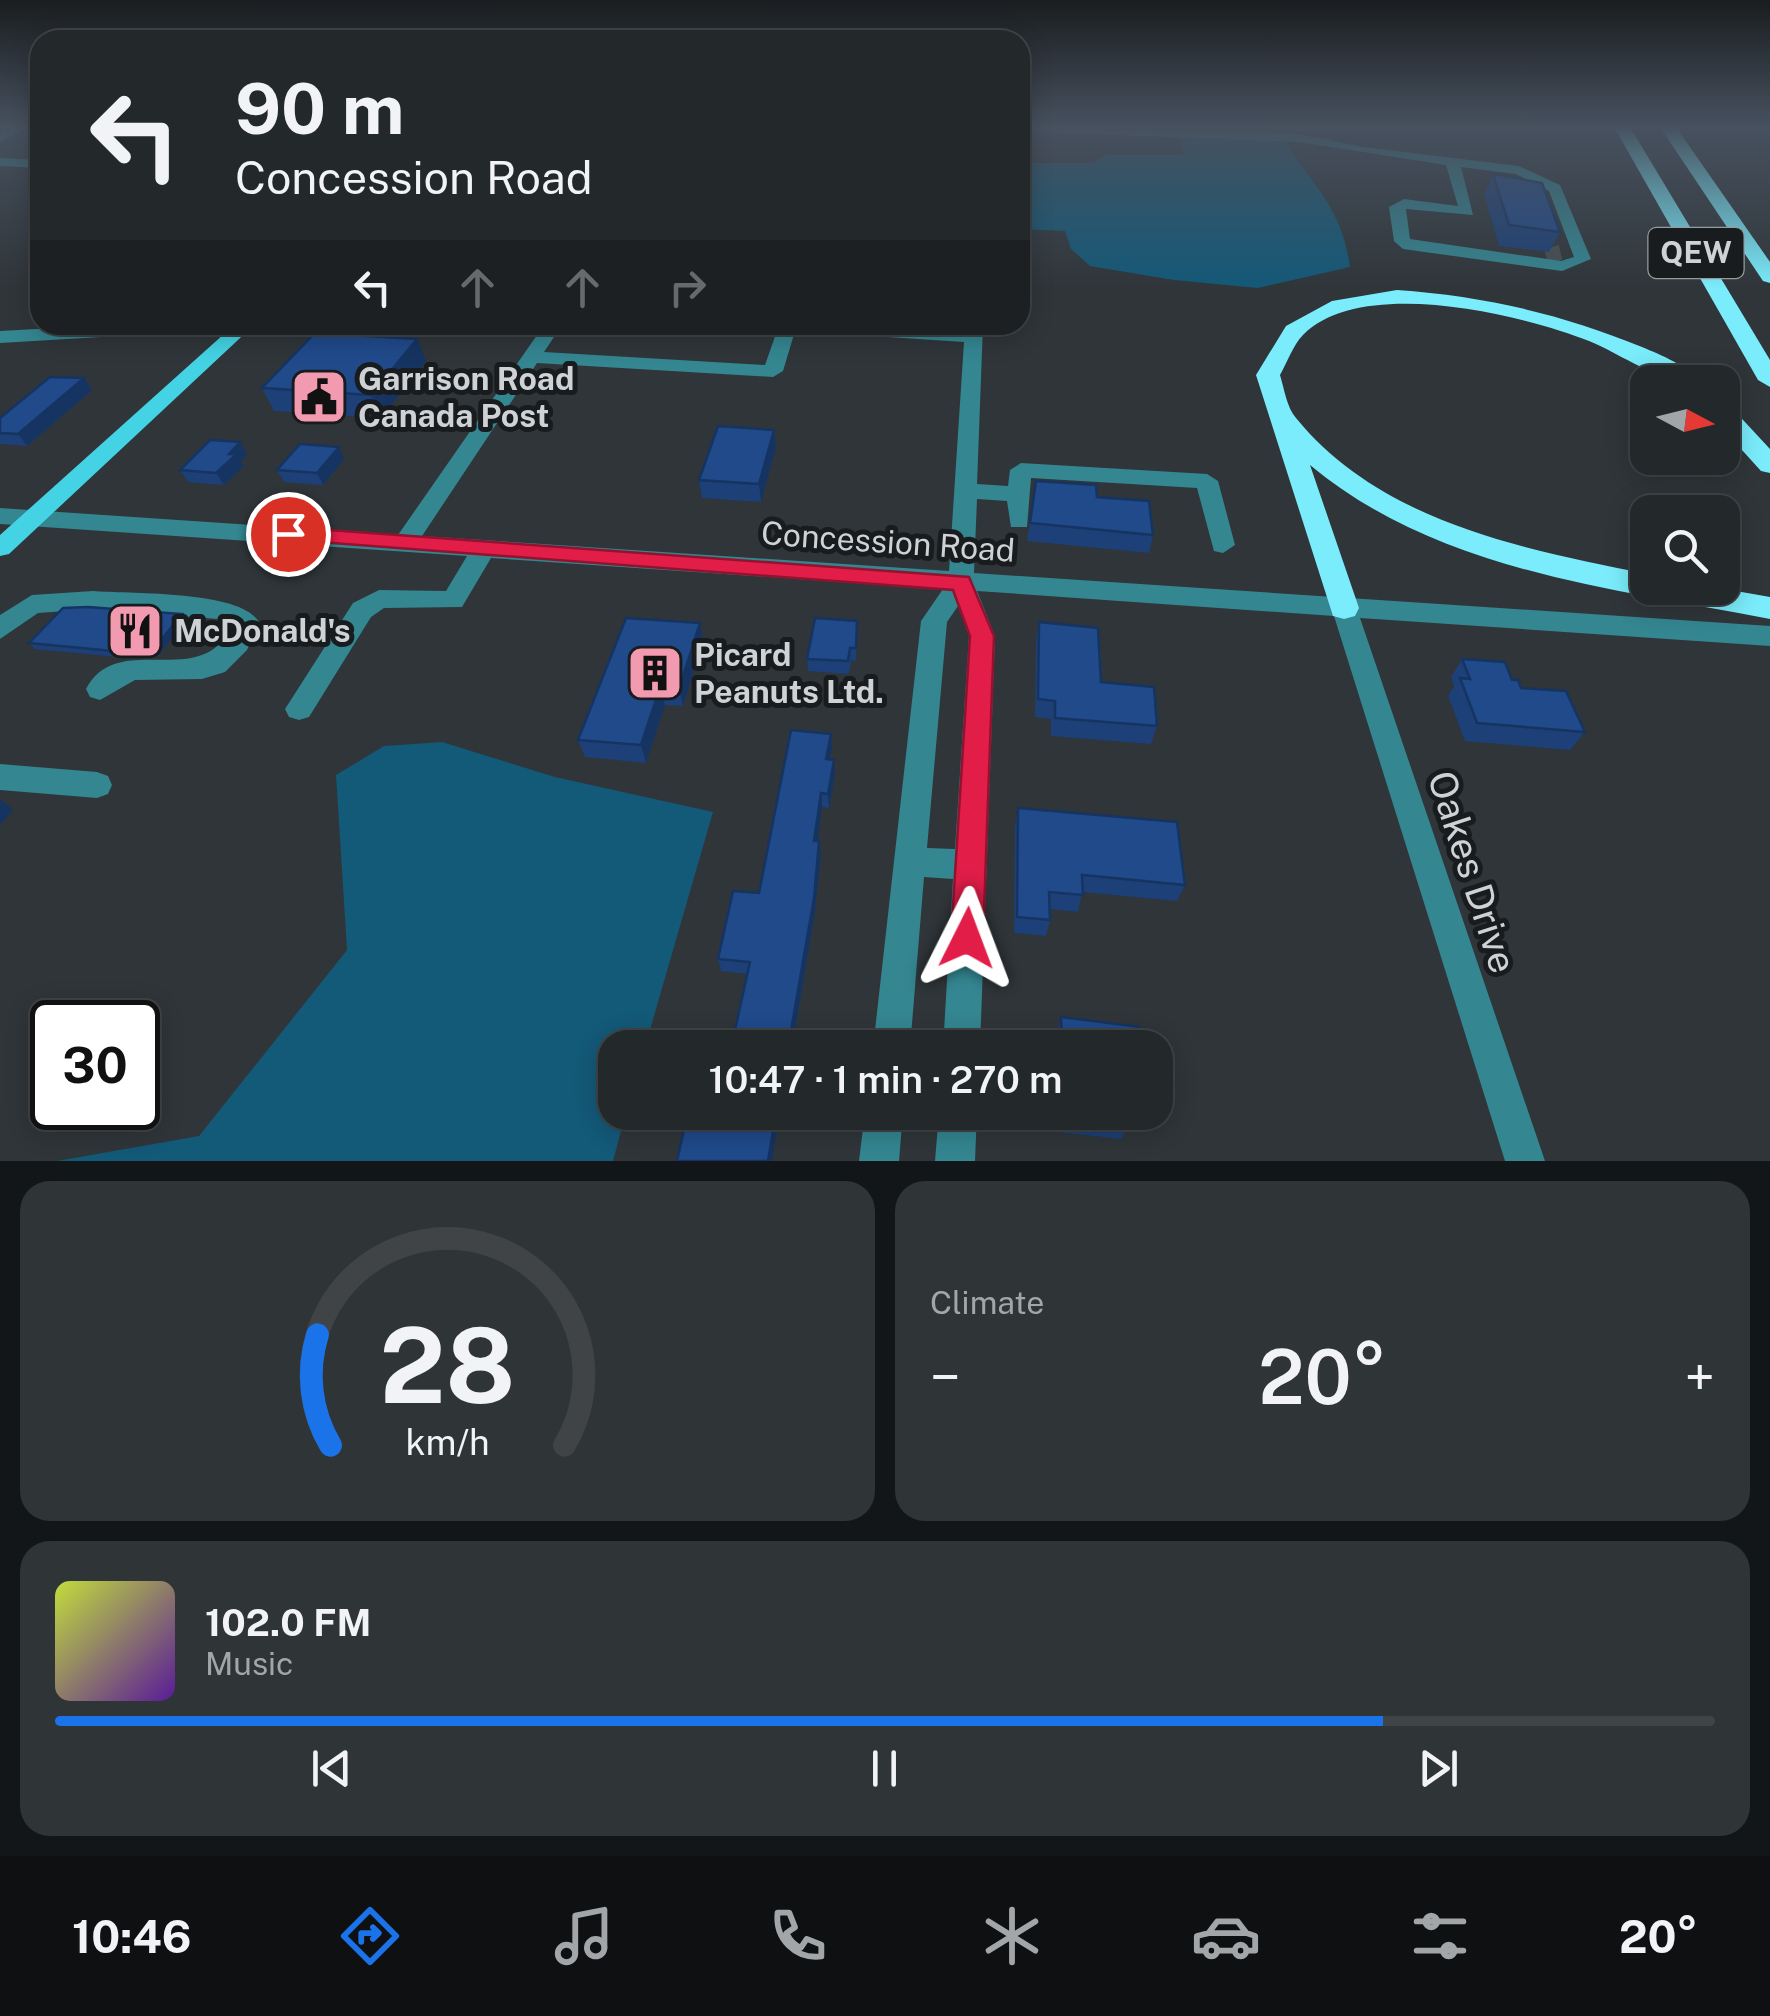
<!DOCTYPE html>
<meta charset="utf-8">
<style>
body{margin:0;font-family:"Public Sans",sans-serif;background:#2f3437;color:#f1f3f6;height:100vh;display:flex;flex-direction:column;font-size:38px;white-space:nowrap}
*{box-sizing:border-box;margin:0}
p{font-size:32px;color:#a3a6a9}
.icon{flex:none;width:55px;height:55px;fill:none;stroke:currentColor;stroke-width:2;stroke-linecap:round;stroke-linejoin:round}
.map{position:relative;height:1161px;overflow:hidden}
.panel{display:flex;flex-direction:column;gap:20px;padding:20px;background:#131618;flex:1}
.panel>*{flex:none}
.hud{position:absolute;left:30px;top:30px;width:1000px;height:305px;border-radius:30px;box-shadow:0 5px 25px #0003,0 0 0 2px #404447;background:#23282b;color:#f1f3f6;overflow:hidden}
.needle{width:65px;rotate:97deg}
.fabs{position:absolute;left:1630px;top:365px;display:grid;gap:20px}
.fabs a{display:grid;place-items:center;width:110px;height:110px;border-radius:20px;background:#23282b;box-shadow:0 5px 25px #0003,0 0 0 2px #404447;font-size:50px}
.speed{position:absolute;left:30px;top:1000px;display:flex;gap:20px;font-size:50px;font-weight:700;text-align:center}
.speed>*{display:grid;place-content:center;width:130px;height:130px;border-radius:50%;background:#23282b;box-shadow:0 5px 25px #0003,0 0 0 2px #404447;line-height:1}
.speed .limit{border:5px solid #111;border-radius:15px;background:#fff;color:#111}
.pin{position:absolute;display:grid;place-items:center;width:85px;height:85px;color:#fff;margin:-42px;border:5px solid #fff;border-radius:50%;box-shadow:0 2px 10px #0007}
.me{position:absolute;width:110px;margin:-55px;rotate:3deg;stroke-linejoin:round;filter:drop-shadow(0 0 8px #0008)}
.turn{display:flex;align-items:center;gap:35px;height:210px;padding:0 40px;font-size:45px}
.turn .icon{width:130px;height:130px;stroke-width:2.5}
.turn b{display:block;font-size:70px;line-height:85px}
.lanes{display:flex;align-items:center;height:95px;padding:0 40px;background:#0003;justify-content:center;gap:50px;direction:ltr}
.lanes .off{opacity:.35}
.big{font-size:75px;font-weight:600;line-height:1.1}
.panel .tile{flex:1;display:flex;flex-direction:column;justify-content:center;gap:15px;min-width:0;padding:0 35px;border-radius:30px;background:#2f3437}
.panel .dial{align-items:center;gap:0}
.dial svg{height:260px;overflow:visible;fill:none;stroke:#404447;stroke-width:7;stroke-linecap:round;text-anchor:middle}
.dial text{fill:#f1f3f6;stroke:none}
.song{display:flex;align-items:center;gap:30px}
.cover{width:120px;height:120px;border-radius:15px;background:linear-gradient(135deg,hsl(70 70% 55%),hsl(270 70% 35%))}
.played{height:10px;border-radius:5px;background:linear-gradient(90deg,#1a73e8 80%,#404447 80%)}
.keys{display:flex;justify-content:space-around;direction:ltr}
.heat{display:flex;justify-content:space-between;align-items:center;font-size:55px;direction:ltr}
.panel .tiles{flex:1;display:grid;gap:20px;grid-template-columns:1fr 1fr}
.tile:last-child{grid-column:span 2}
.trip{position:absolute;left:598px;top:1030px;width:575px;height:100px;border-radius:30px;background:#23282b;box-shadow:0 5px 25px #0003,0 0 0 2px #404447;font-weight:600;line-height:100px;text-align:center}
.dock{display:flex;height:160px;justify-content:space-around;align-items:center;background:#0e1011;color:#a3a6a9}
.dock .icon{width:70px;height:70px}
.dock .selected{color:#1a73e8}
.dock b{font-size:45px;color:#f1f3f6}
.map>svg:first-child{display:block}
.green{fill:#135978}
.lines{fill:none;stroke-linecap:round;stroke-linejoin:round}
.minor-tunnel{stroke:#474d50;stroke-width:15;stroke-dasharray:15 8;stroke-linecap:butt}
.minor{fill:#348691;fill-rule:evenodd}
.major{fill:#44d3e4;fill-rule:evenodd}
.highway{fill:#7aecfb;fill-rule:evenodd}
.wall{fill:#1c4077}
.shaded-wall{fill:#163461}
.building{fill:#204a8a;stroke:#163461;stroke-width:2.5}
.route{fill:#e11d48;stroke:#92132f;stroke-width:2.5}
.labels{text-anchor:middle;stroke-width:10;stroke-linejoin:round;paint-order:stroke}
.shield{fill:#191c1e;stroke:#989b9d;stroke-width:2.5}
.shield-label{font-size:30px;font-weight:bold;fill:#ced2d4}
.poi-label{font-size:32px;font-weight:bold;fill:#ced2d4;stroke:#191c1e;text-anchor:start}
.street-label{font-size:32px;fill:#ced2d4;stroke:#191c1e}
.near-street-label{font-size:38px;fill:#ced2d4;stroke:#191c1e}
</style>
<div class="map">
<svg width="1770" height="1161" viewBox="0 0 1770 1161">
<rect width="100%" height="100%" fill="#2f3539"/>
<g class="green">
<path d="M1178,127H1277C1306,182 1341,200 1350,267L1258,288L1174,280L1090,266L1071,249L1065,231L1020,229V163H1093L1105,155H1183Z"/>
<polygon points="442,742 555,777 713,812 645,1047 615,1048 615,1112 626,1113 613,1161 57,1161 199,1136 347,950 336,775 384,746"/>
</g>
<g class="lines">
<polyline class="minor-tunnel" points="1546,256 1562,252"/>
<g class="minor">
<polygon points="12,127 29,127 0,142 0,133"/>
<path d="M1020,127L1299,134L1363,147L1519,166L1560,185L1591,259L1562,271L1403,249L1394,241L1389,207L1404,199L1458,206L1446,165L1299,142L1020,131ZM1461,167L1516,174L1549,191L1574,257L1561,261L1410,239L1406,209L1473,215Z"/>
<polygon points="0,158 40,160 40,168 0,166"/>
<polygon points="109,325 212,325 203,331 0,343 0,331"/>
<path d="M544,325H562L544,352L765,365L779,325H877L964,331L965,325H983L977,484L1008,486L1010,470L1021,463L1207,474L1218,481L1235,545L1223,553L1214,551L1197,488L1031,478L1027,527H1011L1007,501L977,499L974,573L1770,626V646L1360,618L1545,1161H1505L1334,616L977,591L995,636L980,1048H943L953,879L924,877L910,1048H873L921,621L943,589L491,558L462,607L384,608L371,617L309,717L299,720L289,717L285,709L353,603L379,590L446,591L467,556L0,524V508L398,535ZM795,331L964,342L949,571L422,536L537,363L773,377L783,371ZM958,606L969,636L955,849L927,848L947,622Z"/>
<path d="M93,591C129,594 241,590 259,622L247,650L225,672L202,679L135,680L100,700L90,697L86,689C118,628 202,693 231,626L218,619L93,609L38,613L0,639V615L32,595Z"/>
<polygon points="0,764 97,772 108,776 112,785 108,794 97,798 0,790"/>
<polygon points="865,1112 903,1112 899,1161 859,1161"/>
<polygon points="939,1112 977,1112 975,1161 935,1161"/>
</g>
<polygon class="major" points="234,325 254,325 9,554 0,556 0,535"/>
<g class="highway">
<polygon points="1614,127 1630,127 1770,360 1770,387 1758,380"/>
<polygon points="1660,127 1676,127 1770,262 1770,283 1763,281"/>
<path d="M1397,290C1483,296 1562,314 1642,347C1661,355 1688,366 1701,382C1662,385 1625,356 1589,341C1521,314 1361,276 1303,335C1293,345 1287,363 1280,375C1284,388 1287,408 1296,418C1381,522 1522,549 1648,574V588H1719L1770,597V619C1614,589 1437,571 1310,465L1359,608L1355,616L1344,619L1333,616L1256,375L1286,326L1332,301Z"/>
<polygon points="1722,405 1731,407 1770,449 1770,473 1761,471 1722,428"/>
</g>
</g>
<g class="wall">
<polygon points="1493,174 1560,232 1549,252 1499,246 1484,194"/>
<polygon points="417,339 426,361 381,418 274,411 262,388"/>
<polygon points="84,378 92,390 27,446 0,444 0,418"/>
<polygon points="774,430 776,447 761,502 702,498 699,480"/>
<polygon points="240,442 247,454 241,461 244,466 224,485 188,482 180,470"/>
<polygon points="344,459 323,485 284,482 277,470"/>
<polygon points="1036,481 1097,497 1153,535 1149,553 1027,541"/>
<polygon points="182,614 186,620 158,656 128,658 35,649 29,643"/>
<polygon points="857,621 856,661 851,660 849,674 808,671 807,659"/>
<polygon points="1039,622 1101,682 1157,726 1151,744 1051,736 1051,719 1035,717 1036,640"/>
<polygon points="700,623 703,641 683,706 665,705 646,763 585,757 578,740"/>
<polygon points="1462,659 1512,680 1585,732 1570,750 1465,741 1448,696 1454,686 1451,677"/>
<polygon points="831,734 832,748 830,760 835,774 829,808 822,807 817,841 819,841 821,854 815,911 792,1048 731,1048 748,974 721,971 718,959 759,893"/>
<polygon points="1018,808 1185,885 1177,901 1082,892 1078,912 1050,909 1050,920 1046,936 1014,933 1015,825"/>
<polygon points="1061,1017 1142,1048 1057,1048 1057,1032"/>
<polygon points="1049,1112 1127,1112 1128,1127 1121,1139 1049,1131"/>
</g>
<g class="shaded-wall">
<polygon points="417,339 426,361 381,418 371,395"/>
<polygon points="84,378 92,390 27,446 18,434"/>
<polygon points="774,430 776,447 761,502 759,484"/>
<polygon points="240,442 247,454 241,461 244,466 224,485 216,473 229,454"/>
<polygon points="339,447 344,459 323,485 317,473"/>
<polygon points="182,614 186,620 158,656 153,650"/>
<polygon points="700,623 703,641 683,706 679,689"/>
<polygon points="660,687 665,705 646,763 641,745"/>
<polygon points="831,734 832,748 827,773 826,759"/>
<polygon points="834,760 835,774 829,808 828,794"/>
<polygon points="821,793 822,807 816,854 814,841"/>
<polygon points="0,799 13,810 0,825"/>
<polygon points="819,841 821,854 815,911 792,1048 788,1048"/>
<polygon points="776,1112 780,1112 772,1161 768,1161"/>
</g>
<g class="building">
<polygon points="1493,174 1542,183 1560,232 1509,225"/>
<polygon points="315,333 417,339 371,395 262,388"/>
<polygon points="50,377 84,378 18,434 0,433 0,418"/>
<polygon points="718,426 774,430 759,484 699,480"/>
<polygon points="210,440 240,442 229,454 237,454 216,473 180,470"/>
<polygon points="300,444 339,447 317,473 277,470"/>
<polygon points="1036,481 1096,485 1097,497 1149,501 1153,535 1030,523"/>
<polygon points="88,607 182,614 153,650 123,652 29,643 63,608"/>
<polygon points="626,618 700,623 679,689 660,687 641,745 578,740"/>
<polygon points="815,618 857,621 856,648 850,648 848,661 807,659"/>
<polygon points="1039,622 1098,628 1101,682 1154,687 1157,726 1055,718 1055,701 1038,699"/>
<polygon points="1462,659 1505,662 1512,680 1518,680 1521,688 1566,691 1585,732 1477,723 1460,678 1470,679"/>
<polygon points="791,730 831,734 826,759 834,760 828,794 821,793 814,841 819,841 814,898 788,1048 731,1048 750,962 718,959 733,891 759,893"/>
<polygon points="1018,808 1177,822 1185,885 1082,875 1083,895 1049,892 1050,920 1017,917"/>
<polygon points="1061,1017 1140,1027 1142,1048 1062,1048"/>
<polygon points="716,1112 776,1112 768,1161 677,1161 685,1125 712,1128"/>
<polygon points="1054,1112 1127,1112 1128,1127 1054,1118"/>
</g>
<linearGradient id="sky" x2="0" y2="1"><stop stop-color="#1a1d1f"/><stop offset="0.44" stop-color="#47515f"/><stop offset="1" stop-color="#47515f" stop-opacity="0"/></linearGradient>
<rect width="1770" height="289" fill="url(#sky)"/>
<polygon class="route" points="288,527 969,577 994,636 983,938 978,949 967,953 956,949 951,938 970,636 953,590 280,539 277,534"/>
<defs>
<g id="civic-square" transform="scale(2.875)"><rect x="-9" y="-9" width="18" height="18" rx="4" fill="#f29ab0" stroke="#191c1e"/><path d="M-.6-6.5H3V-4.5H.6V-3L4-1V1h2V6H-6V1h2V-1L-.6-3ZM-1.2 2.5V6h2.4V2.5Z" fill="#111"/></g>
<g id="restaurant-square" transform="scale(2.875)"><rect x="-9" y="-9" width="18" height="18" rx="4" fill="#f29ab0" stroke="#191c1e"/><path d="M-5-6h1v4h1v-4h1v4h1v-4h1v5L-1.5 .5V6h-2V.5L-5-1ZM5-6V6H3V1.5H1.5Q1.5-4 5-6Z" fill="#111"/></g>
<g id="building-square" transform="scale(2.875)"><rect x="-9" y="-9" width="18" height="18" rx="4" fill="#f29ab0" stroke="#191c1e"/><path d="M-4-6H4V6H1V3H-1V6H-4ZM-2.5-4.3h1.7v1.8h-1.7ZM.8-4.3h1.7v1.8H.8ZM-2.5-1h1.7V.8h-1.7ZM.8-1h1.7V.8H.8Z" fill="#111"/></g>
</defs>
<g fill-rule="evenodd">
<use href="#civic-square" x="319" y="397"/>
<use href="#restaurant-square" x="135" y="631"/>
<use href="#building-square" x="655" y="673"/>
</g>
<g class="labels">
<rect class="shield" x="1648.5" y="228" width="95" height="50" rx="8"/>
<g class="shield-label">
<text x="1696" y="263">QEW</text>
</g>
<g class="poi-label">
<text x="358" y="390">Garrison Road<tspan x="358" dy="37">Canada Post</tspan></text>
<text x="174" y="642">McDonald's</text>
<text x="694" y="666">Picard<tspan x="694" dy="37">Peanuts Ltd.</tspan></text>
</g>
<g class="street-label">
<text transform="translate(888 542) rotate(4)" y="11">Concession Road</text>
</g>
<g class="near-street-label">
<text transform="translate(1472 872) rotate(72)" y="13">Oakes Drive</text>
</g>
</g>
</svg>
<div class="fabs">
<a><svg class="needle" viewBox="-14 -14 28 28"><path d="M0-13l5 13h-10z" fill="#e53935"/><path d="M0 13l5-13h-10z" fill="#a3a6a9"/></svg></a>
<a><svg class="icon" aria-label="search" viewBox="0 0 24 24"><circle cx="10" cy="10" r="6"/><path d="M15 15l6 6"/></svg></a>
</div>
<div class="speed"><div class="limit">30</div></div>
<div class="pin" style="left:288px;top:534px;background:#d93025"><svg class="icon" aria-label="arrive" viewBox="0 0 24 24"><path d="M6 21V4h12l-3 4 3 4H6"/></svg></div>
<svg class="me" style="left:967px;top:938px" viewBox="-20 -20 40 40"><path d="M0-17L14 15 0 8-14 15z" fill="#e11d48" stroke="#fff" stroke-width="4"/></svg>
<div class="trip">10:47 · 1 min · 270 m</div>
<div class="hud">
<div class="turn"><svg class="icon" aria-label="left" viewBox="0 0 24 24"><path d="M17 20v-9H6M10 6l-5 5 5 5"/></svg><div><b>90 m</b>Concession Road</div></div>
<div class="lanes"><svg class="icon" aria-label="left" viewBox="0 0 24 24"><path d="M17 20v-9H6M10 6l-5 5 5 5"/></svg><svg class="icon off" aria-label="ahead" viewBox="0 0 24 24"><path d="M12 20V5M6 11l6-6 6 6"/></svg><svg class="icon off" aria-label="ahead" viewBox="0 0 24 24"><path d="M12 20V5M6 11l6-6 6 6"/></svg><svg class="icon off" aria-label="right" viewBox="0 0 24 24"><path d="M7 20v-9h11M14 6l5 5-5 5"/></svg></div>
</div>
</div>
<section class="panel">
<div class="tiles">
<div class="tile dial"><svg viewBox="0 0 100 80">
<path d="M14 69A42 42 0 1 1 86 69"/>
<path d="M14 69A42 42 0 0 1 10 35" stroke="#1a73e8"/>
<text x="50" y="56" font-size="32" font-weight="700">28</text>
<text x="50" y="72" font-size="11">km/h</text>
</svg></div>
<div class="tile"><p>Climate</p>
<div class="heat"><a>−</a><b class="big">20°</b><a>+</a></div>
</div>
<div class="tile">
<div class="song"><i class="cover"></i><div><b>102.0 FM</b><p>Music</p></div></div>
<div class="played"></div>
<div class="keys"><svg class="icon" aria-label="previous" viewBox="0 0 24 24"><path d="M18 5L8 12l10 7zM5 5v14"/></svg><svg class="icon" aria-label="pause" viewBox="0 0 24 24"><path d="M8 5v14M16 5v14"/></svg><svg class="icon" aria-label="next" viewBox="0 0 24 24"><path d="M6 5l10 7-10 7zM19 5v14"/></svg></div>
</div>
</div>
</section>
<nav class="dock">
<b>10:46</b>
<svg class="icon selected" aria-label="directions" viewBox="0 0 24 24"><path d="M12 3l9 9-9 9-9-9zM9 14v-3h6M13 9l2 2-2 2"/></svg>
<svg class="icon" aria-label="music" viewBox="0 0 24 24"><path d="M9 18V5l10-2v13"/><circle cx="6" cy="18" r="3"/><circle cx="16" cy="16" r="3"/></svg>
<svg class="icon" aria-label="phone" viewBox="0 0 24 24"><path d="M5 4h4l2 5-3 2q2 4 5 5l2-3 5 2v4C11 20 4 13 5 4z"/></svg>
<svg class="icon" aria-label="climate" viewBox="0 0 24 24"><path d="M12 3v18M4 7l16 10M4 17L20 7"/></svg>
<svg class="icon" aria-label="car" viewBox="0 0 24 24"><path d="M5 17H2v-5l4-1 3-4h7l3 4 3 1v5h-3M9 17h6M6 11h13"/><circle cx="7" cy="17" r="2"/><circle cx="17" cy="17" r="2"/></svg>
<svg class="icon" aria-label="filters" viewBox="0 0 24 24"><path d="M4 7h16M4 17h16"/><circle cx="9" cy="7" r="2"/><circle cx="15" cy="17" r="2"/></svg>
<b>20°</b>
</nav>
